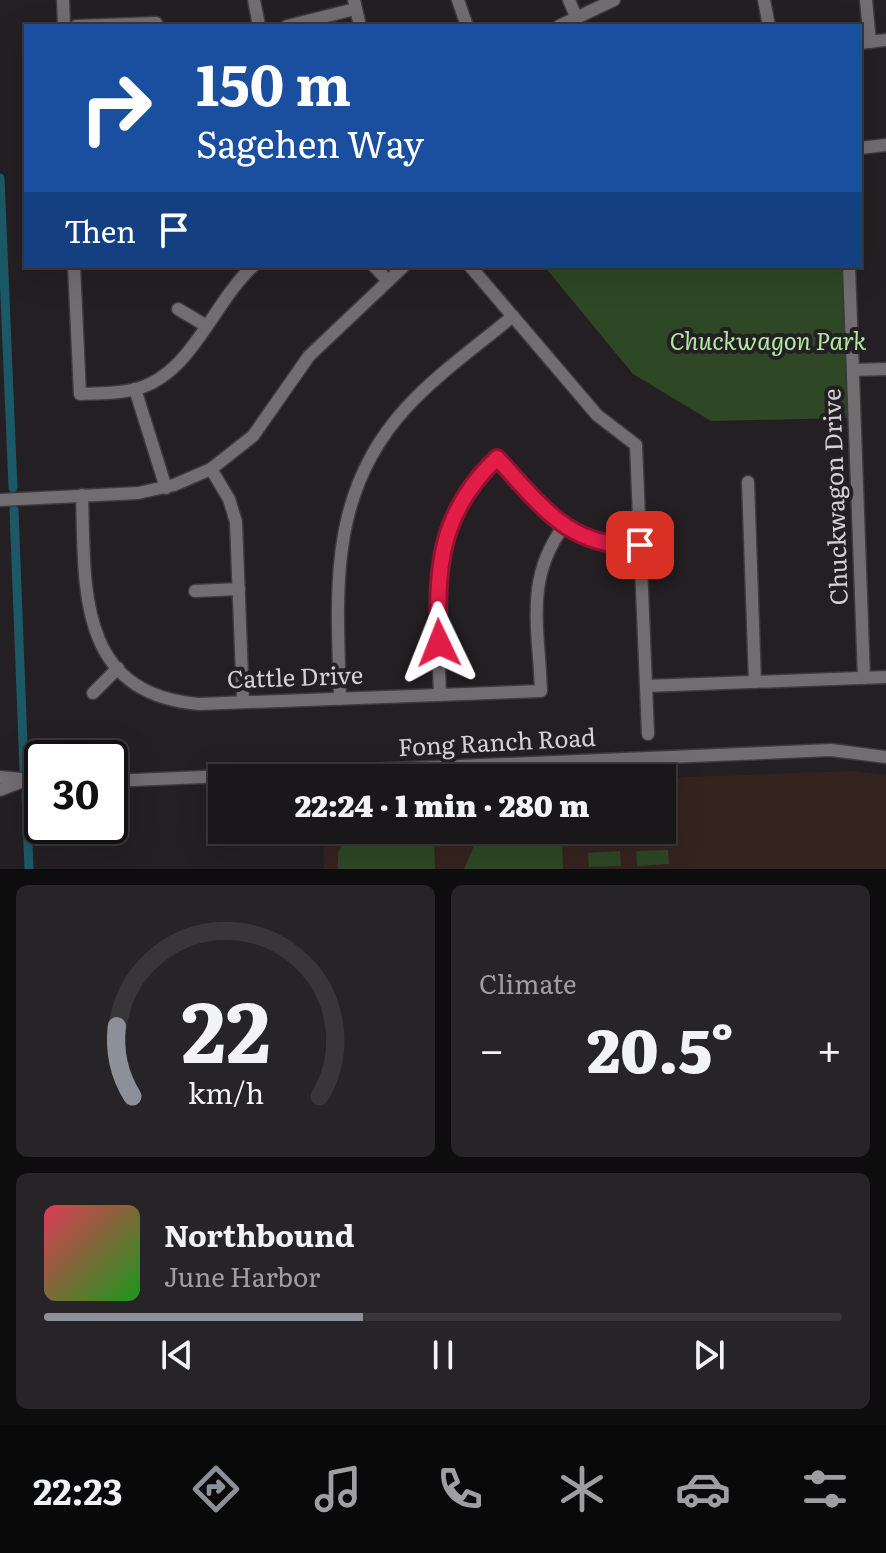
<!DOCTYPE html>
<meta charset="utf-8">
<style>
body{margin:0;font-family:Literata,serif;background:#272427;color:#f1f3f6;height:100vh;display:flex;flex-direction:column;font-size:30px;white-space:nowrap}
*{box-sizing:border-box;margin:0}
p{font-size:26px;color:#9f9fa2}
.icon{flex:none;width:44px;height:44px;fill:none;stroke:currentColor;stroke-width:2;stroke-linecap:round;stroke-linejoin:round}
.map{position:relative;height:869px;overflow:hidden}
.sheet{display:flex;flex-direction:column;gap:16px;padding:16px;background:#0e0d0e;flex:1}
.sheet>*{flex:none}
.guide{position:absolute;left:24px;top:24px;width:838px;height:244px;border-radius:0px;box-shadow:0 8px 32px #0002,0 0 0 2px #383639;background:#1a4fa0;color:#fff;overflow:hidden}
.speed{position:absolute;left:24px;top:740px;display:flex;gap:16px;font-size:40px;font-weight:700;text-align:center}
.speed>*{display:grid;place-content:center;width:104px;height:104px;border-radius:50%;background:#1a171a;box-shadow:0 8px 32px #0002,0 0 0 2px #383639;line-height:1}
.speed .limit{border:4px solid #111;border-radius:12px;background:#fff;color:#111}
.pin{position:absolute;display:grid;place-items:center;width:68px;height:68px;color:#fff;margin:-34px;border-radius:16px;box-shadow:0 4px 12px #0006}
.me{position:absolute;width:88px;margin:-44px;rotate:358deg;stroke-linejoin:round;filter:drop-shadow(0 0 6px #0008)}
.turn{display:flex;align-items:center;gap:28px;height:168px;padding:0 40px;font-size:36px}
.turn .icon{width:104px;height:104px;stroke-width:2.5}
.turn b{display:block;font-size:56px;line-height:68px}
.then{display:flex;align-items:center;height:76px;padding:0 40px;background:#0003;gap:16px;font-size:30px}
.big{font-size:60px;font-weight:800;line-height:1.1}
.sheet .tile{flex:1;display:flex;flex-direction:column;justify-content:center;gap:12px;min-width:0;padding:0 28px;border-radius:12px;background:#272427}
.sheet .dial{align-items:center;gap:0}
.dial svg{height:208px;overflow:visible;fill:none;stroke:#383639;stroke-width:7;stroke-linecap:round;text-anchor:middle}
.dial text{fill:#f1f3f6;stroke:none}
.song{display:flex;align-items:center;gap:24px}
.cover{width:96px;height:96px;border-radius:12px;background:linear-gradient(135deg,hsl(350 70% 55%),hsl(120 70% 35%))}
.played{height:8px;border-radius:4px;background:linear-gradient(90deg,#8c9099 40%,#383639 40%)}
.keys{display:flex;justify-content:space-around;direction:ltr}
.heat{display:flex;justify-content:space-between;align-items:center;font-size:44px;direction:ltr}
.sheet .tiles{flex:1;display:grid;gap:16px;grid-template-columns:1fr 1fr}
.tile:last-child{grid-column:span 2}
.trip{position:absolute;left:208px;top:764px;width:468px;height:80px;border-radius:0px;background:#1a171a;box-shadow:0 8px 32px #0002,0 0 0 2px #383639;font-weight:800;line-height:80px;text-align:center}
.dock{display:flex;height:128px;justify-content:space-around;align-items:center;background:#0a090a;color:#9f9fa2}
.dock .icon{width:56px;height:56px}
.dock .on{color:#8c9099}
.dock b{font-size:36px;color:#f1f3f6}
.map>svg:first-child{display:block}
.education{fill:#35231e}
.green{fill:#2e4725}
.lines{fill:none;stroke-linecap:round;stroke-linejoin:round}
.canal{stroke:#1c5966;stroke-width:9}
.minor-casing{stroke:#3d393c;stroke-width:15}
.minor{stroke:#716d71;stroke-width:12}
.route-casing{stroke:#92132f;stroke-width:20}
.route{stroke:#e11d48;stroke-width:14}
.labels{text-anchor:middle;stroke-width:8;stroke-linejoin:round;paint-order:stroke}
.park-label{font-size:24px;font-style:italic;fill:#b3e8a0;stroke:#231f23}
.street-label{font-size:24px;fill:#d4d1d4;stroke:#231f23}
</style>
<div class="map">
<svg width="886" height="869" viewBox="0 0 886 869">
<rect width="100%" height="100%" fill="#231f23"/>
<polygon class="education" points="854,771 886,775 886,869 324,869 323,830 662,830 662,778 659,778"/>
<g class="green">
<polygon points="544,266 842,266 847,418 711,421 633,374"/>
<polygon points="662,826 667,826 668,840 636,842 635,830 662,830"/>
<polygon points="349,830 434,830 435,869 338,869 338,853"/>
<polygon points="481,830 562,830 563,869 464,869"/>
<polygon points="587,830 619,830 620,842 587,844"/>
<polygon points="668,850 669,864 637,866 636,851"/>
<polygon points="620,851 621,866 589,867 588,853"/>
</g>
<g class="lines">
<g class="canal">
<polyline points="0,178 13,488"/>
<polyline points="14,510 24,770"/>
<polyline points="26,794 29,869"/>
</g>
<g class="minor-casing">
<g id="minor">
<polyline points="63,0 64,26"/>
<polyline points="254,0 259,26"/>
<polyline points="354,0 360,26"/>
<polyline points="458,0 467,26"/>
<polyline points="569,0 576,17"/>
<polyline points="764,0 769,26"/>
<polyline points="866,0 870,42"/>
<polyline points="76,26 156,23 157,26"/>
<polyline points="287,26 355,9"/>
<polyline points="559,26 614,0"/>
<polyline points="860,43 886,40"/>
<polyline points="860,148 886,145"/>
<path d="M74,266L80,394C98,393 118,394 136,389C192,374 212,304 253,266"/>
<polyline points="374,266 388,281"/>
<polyline points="470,266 597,415 636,445 648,734"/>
<polyline points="849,266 864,678"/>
<polyline points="178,309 205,325"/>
<polyline points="853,370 886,369"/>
<polyline points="135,389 166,488"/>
<polyline points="211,469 229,499 236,522 243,702"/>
<polyline points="748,482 755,682"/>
<path d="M82,495C85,587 76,694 199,704L541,691C539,629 524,579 564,526"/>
<polyline points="0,500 138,493 174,485 211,469 253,436 309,356 404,266"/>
<polyline points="195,591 239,589"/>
<polyline points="646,686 886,677"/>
<polyline points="93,693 118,668"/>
<path d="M440,695C437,604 424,528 497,458C541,505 570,549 640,545"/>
<path d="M340,699C337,592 327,494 406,408C437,374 477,346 513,316"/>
<polyline points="0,777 42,781"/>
<polyline points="110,781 831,750 886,757"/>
<polyline points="0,790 21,782"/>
</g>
</g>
<use href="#minor" class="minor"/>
</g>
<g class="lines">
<g class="route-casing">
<path id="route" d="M439,643C436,568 439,513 497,458C541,505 569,549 640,545"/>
</g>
<use href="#route" class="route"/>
</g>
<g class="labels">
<g class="park-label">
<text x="768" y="350">Chuckwagon Park</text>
</g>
<g class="street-label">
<text transform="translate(836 497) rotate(-92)" y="8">Chuckwagon Drive</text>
<text transform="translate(295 678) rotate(-2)" y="8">Cattle Drive</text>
<text transform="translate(497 743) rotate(-3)" y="8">Fong Ranch Road</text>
</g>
</g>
</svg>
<div class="speed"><div class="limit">30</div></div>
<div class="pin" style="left:640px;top:545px;background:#d93025"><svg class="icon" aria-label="arrive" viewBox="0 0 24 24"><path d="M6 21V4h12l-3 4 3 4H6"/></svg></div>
<svg class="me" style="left:439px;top:643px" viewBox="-20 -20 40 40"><path d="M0-17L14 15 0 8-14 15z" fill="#e11d48" stroke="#fff" stroke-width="4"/></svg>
<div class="trip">22:24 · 1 min · 280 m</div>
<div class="guide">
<div class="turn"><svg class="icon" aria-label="right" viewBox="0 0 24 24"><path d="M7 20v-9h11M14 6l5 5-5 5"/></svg><div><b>150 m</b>Sagehen Way</div></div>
<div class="then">Then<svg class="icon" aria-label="arrive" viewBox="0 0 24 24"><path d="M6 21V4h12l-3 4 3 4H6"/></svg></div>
</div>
</div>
<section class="sheet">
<div class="tiles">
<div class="tile dial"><svg viewBox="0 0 100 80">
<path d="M14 69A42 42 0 1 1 86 69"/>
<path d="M14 69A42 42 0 0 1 8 42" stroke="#8c9099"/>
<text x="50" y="56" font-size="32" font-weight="700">22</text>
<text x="50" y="72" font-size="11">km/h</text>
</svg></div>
<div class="tile"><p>Climate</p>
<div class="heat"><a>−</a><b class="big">20.5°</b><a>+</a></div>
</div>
<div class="tile">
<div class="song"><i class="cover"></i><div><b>Northbound</b><p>June Harbor</p></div></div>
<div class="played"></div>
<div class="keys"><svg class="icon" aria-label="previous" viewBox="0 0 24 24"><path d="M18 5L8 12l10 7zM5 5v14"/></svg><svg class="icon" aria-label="pause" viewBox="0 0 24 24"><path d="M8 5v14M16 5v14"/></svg><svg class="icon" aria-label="next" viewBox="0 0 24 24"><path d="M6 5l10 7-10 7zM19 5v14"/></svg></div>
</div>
</div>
</section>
<nav class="dock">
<b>22:23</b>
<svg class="icon on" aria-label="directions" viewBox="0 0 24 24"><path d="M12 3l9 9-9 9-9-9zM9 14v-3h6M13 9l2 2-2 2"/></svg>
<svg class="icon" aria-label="music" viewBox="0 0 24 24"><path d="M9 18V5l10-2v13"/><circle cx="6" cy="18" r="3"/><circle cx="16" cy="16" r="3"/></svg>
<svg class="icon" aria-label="phone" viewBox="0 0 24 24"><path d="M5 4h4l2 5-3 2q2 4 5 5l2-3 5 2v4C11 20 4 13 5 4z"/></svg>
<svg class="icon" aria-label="climate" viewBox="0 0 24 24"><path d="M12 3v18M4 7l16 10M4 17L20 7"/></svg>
<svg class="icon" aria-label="car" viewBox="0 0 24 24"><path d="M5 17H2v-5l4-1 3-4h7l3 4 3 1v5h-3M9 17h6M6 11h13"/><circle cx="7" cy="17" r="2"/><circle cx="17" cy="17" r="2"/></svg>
<svg class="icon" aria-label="filters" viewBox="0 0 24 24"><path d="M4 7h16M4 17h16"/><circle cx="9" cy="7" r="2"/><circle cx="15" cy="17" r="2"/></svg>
</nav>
